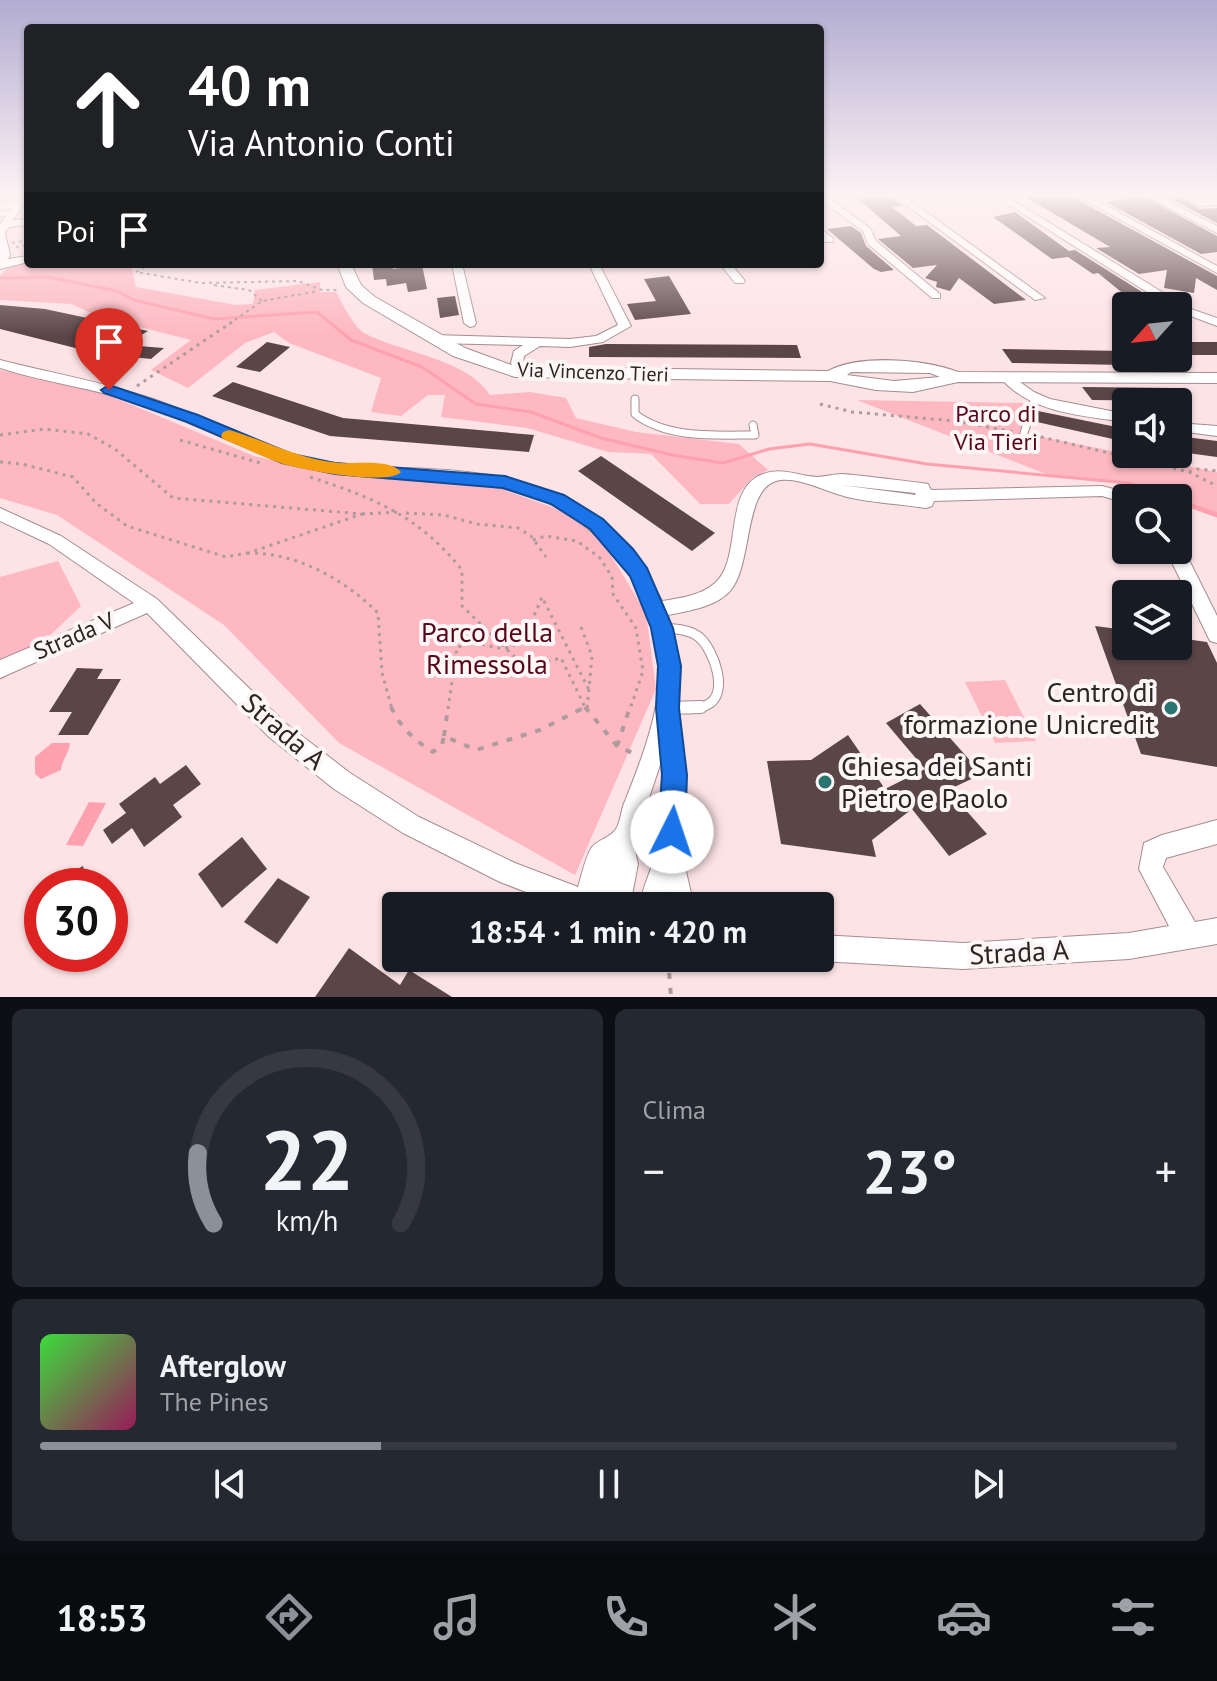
<!DOCTYPE html>
<html lang="it">
<meta charset="utf-8">
<style>
body{margin:0;font-family:"PT Sans",sans-serif;background:#242831;color:#f1f3f6;height:100vh;display:flex;flex-direction:column;font-size:30px;white-space:nowrap}
*{box-sizing:border-box;margin:0}
p{font-size:26px;color:#9ea1a6}
.icon{flex:none;width:44px;height:44px;fill:none;stroke:currentColor;stroke-width:2;stroke-linecap:round;stroke-linejoin:round}
.map{position:relative;height:997px;overflow:hidden}
.side{display:flex;flex-direction:column;gap:12px;padding:12px;background:#0d0f14;flex:1}
.side>*{flex:none}
.top-card{position:absolute;left:24px;top:24px;width:800px;height:244px;border-radius:8px;box-shadow:0 2px 6px #0004;background:#202124;color:#fff;overflow:hidden}
.needle{width:52px;rotate:243deg}
.controls{position:absolute;left:1112px;top:292px;display:grid;gap:16px}
.controls a{display:grid;place-items:center;width:80px;height:80px;border-radius:8px;background:#171b24;box-shadow:0 2px 6px #0004;font-size:40px}
.speed{position:absolute;left:24px;top:868px;display:flex;gap:16px;font-size:40px;font-weight:700;text-align:center}
.speed>*{display:grid;place-content:center;width:104px;height:104px;border-radius:50%;background:#171b24;box-shadow:0 2px 6px #0004;line-height:1}
.speed .limit{border:12px solid #d22;background:#fff;color:#111}
.pin{position:absolute;display:grid;place-items:center;width:68px;height:68px;color:#fff;margin:-82px -34px;border-radius:50% 50% 50% 0;rotate:-45deg;box-shadow:0 0 8px #0007}
.pin .icon{rotate:45deg}
.me{position:absolute;width:88px;margin:-44px;rotate:4deg;stroke-linejoin:round;filter:drop-shadow(0 0 6px #0008)}
.turn{display:flex;align-items:center;gap:28px;height:168px;padding:0 32px;font-size:36px}
.turn .icon{width:104px;height:104px;stroke-width:2.5}
.turn b{display:block;font-size:56px;line-height:68px}
.then{display:flex;align-items:center;height:76px;padding:0 32px;background:#0003;gap:16px;font-size:30px}
.big{font-size:60px;font-weight:800;line-height:1.1}
.side .tile{flex:1;display:flex;flex-direction:column;justify-content:center;gap:12px;min-width:0;padding:0 28px;border-radius:12px;background:#242831}
.side .dial{align-items:center;gap:0}
.dial svg{height:208px;overflow:visible;fill:none;stroke:#363941;stroke-width:7;stroke-linecap:round;text-anchor:middle}
.dial text{fill:#f1f3f6;stroke:none}
.song{display:flex;align-items:center;gap:24px}
.cover{width:96px;height:96px;border-radius:12px;background:linear-gradient(135deg,hsl(120 70% 55%),hsl(330 70% 35%))}
.played{height:8px;border-radius:4px;background:linear-gradient(90deg,#8c9099 30%,#363941 30%)}
.keys{display:flex;justify-content:space-around;direction:ltr}
.heat{display:flex;justify-content:space-between;align-items:center;font-size:44px;direction:ltr}
.side .tiles{flex:1;display:grid;gap:12px;grid-template-columns:1fr 1fr}
.tile:last-child{grid-column:span 2}
.trip{position:absolute;left:382px;top:892px;width:452px;height:80px;border-radius:8px;background:#171b24;box-shadow:0 2px 6px #0004;font-weight:800;line-height:80px;text-align:center}
.dock{display:flex;height:128px;justify-content:space-around;align-items:center;background:#090b0e;color:#9ea1a6}
.dock .icon{width:56px;height:56px}
.dock .current{color:#8c9099}
.dock b{font-size:36px;color:#f1f3f6}
.map>svg:first-child{display:block}
.green{fill:#fdb8c1}
.water{fill:#fea1ae}
.lines{fill:none;stroke-linecap:round;stroke-linejoin:round}
.stream-far1{stroke:#fea1ae;stroke-width:3}
.stream{stroke:#fea1ae;stroke-width:5}
.building{fill:#5a4547}
.lane-far3-casing{stroke:#a48c8f;stroke-width:6}
.lane-far2-casing{stroke:#a48c8f;stroke-width:9}
.lane-far1-casing{stroke:#a48c8f;stroke-width:11}
.lane-casing{stroke:#a48c8f;stroke-width:14}
.street-casing{stroke:#a48c8f;stroke-width:2}
.secondary-casing{stroke:#a48c8f;stroke-width:2}
.path-far2{stroke:#ae9b9d;stroke-width:2;stroke-dasharray:3 4;stroke-linecap:butt}
.path-far1{stroke:#ae9b9d;stroke-width:3;stroke-dasharray:3 5;stroke-linecap:butt}
.path{stroke:#ae9b9d;stroke-width:4;stroke-dasharray:6 9;stroke-linecap:butt}
.lane-far3{stroke:#fff;stroke-width:5}
.lane-far2{stroke:#fff;stroke-width:7}
.lane-far1{stroke:#fff;stroke-width:9}
.lane{stroke:#fff;stroke-width:12}
.street{fill:#fff;fill-rule:evenodd}
.secondary{fill:#fff;fill-rule:evenodd}
.route{fill:#1a73e8;stroke:#114b97;stroke-width:2}
.slow{fill:#f59e0b}
.poi-dot{fill:#2b7571;stroke:#fcf6f7;stroke-width:3}
.labels{text-anchor:middle;stroke-width:8;stroke-linejoin:round;paint-order:stroke}
.far-street-label{font-size:20px;fill:#2d2425;stroke:#fcf6f7}
.park-label{font-size:24px;fill:#58061f;stroke:#fcf6f7}
.street-label{font-size:24px;fill:#2d2425;stroke:#fcf6f7}
.near-park-label{font-size:28px;fill:#58061f;stroke:#fcf6f7}
.near-poi-label{font-size:28px;fill:#2d2425;stroke:#fcf6f7;text-anchor:end}
.near-street-label{font-size:28px;fill:#2d2425;stroke:#fcf6f7}
</style>
<div class="map">
<svg width="1217" height="997" viewBox="0 0 1217 997">
<rect width="100%" height="100%" fill="#fde3e6"/>
<g class="green">
<path d="M28,263L131,264L136,287L236,305L253,304L255,290L320,282V292H336C343,304 353,326 364,333C399,352 468,359 490,395L530,392L566,398L576,418L636,432L739,444L768,470L752,478L729,504H700L651,454L608,452L527,428L441,417L445,395H428L401,416L371,412L381,378L289,343L274,332L245,343L188,388L151,370L191,340L100,317L71,304L0,300V276L9,266Z"/>
<polygon points="0,370 106,394 254,456 328,473 365,477 480,481 571,514 604,544 646,613 656,689 575,875 339,743 224,625 57,515 0,498"/>
<polygon points="857,400 1025,403 1022,433 1217,472 1217,515 1178,501 1178,498 1128,483 1051,476"/>
<polygon points="58,561 81,606 5,678 0,680 0,577"/>
<polygon points="1005,680 1036,741 995,743 965,682"/>
</g>
<g class="water">
<path d="M52,743H70C69,753 62,760 61,770L41,779L35,774V757Z"/>
<polygon points="89,802 106,803 83,846 66,845"/>
</g>
<g class="lines">
<polyline class="stream-far1" points="0,278 48,277 117,291 134,300 214,319 317,312 351,340 422,367 476,404 531,412 601,438 672,455 723,463 769,449 810,444 927,464 1128,483 1148,490"/>
<g class="stream">
<polyline points="1143,488 1171,498"/>
<polyline points="1178,501 1217,515"/>
</g>
</g>
<g class="building">
<polygon points="855,196 891,196 902,206 892,207 916,226 927,225 1026,300 994,304 959,278 950,291 936,287 937,282 925,278 937,265 913,268 878,239 901,236"/>
<polygon points="1024,196 1071,196 1217,276 1217,290 1196,278 1194,293 1164,288 1167,270 1139,274 1096,248 1110,247"/>
<polygon points="1121,196 1143,196 1217,236 1217,252 1201,254 1106,202 1127,199"/>
<polygon points="1165,196 1181,196 1200,209 1217,208 1217,223"/>
<polygon points="1015,212 1069,251 1075,250 1158,302 1136,304 1098,273 1093,274 1068,257 1052,259 993,217"/>
<polygon points="851,226 861,233 866,246 894,270 881,272 874,269 827,229"/>
<polygon points="372,264 392,264 393,269 422,265 427,289 408,292 406,283 387,286 386,279 374,280"/>
<polygon points="669,276 691,314 635,320 627,304 656,301 644,279"/>
<polygon points="455,296 459,315 440,318 437,298"/>
<polygon points="0,305 45,309 148,331 125,345 164,348 151,359 95,353 0,329"/>
<polygon points="267,342 290,347 260,372 236,367"/>
<rect x="1178" y="342" width="39" height="13"/>
<polygon points="606,344 797,345 801,358 589,357 589,347"/>
<polygon points="1002,349 1126,351 1126,365 1012,363"/>
<polygon points="233,382 343,418 534,435 529,452 330,436 212,396"/>
<polygon points="1082,387 1174,388 1185,401 1092,400"/>
<polygon points="1038,411 1126,429 1126,442 1037,422"/>
<polygon points="1178,436 1217,441 1217,457 1180,452"/>
<polygon points="601,456 715,533 692,551 578,471"/>
<polygon points="1095,626 1126,630 1126,646 1178,646 1178,638 1207,642 1217,663 1217,767 1141,754"/>
<polygon points="77,668 103,669 97,679 121,679 88,735 58,735 72,712 49,712"/>
<polygon points="920,704 982,774 948,790 987,834 949,856 912,809 872,840 876,857 781,844 767,761 811,760 848,735 885,789 925,769 886,723"/>
<polygon points="186,765 201,784 173,805 182,817 144,847 132,828 112,844 103,830 126,813 119,804 155,777 160,784"/>
<polygon points="242,837 267,869 222,908 198,874"/>
<polygon points="83,866 87,886 49,886"/>
<polygon points="278,878 310,897 277,944 244,922"/>
<polygon points="349,948 400,985 409,970 452,997 315,997"/>
</g>
<g class="lines">
<g class="lane-far3-casing">
<g id="lane-far3">
<polyline points="0,207 19,204"/>
<polyline points="0,214 13,213"/>
</g>
</g>
<g class="lane-far2-casing">
<g id="lane-far2">
<path d="M635,399V414C667,439 716,435 755,435L753,425"/>
<polyline points="1024,433 1035,398"/>
</g>
</g>
<g class="lane-far1-casing">
<path id="lane-far1" d="M662,628C674,629 689,629 699,637C714,650 730,694 707,705C695,711 680,708 668,708"/>
</g>
<g class="lane-casing">
<polyline id="lane" points="668,708 701,707"/>
</g>
<g class="street-casing">
<g id="street">
<polygon points="20,196 28,198 13,220 28,219 28,225 9,227 5,233 10,255 8,259 28,256 28,262 0,269 0,224"/>
<polygon points="820,196 826,196 870,228 876,241 940,294 940,298 932,298 868,244 863,231 820,200"/>
<polygon points="894,196 904,196 1045,298 1035,300"/>
<polygon points="995,196 1006,196 1188,308 1217,318 1217,326 1180,312 1178,306 1169,306"/>
<polygon points="1077,196 1089,196 1217,266 1217,273"/>
<polygon points="1146,196 1158,196 1217,226 1217,233"/>
<path d="M1184,196C1196,196 1205,201 1217,199V205L1200,206Z"/>
<polygon points="820,228 833,238 833,242 825,242 820,237"/>
<polygon points="452,264 462,264 476,323 474,326 470,327 464,323"/>
<polygon points="589,264 599,264 631,326 603,342 570,347 540,346 524,356 523,363 528,372 521,376 516,375 511,363 514,351 523,345 434,343 428,339 434,335 570,339 596,336 618,325"/>
<polygon points="720,264 731,264 745,281 743,283 735,283"/>
<path d="M0,360C51,373 104,382 153,399C205,417 254,445 307,458C346,467 388,467 428,469C537,474 610,500 662,601C680,598 700,596 715,583C743,559 722,489 763,474C783,467 797,476 817,477C825,477 833,474 842,474C868,476 895,480 922,483L928,484L931,490L1102,486L1133,494L1135,498H1126V503L1102,496L934,501L932,506L926,508C900,504 873,503 847,497C826,492 802,478 781,480C742,484 754,564 730,591C716,607 688,611 668,615L680,666L677,708L686,793L682,854L694,906H668L667,890L665,906H639C644,881 657,860 659,836L654,838L638,832L634,846L638,864L630,906H562L500,882L403,833L334,789L269,737L147,613L0,678V660L134,603L49,544L0,521V508L61,536L157,599L285,723L350,773L419,817L515,863L578,887C582,875 585,857 592,847C598,840 611,837 616,829C621,821 621,809 625,801C641,761 658,717 660,674C662,641 646,599 628,573C543,450 431,496 309,468C250,455 198,423 140,404C95,388 46,383 0,368ZM841,485L915,493L916,495ZM662,759V806L652,813L646,807Z"/>
<path d="M1007,373L1034,392L1050,399L1126,414V422C1083,416 1029,413 1000,377Z"/>
<polygon points="1178,423 1217,426 1217,436 1178,431"/>
<polygon points="1178,545 1184,550 1217,616 1217,643 1210,641 1166,550 1178,550"/>
<polygon points="1217,820 1217,844 1166,858 1163,867 1195,922 1217,918 1217,944 1129,959 963,969 820,961 812,958 820,958 820,935 963,943 1129,933 1169,926 1139,869 1144,843 1162,835"/>
</g>
</g>
<g class="secondary-casing">
<path id="secondary" d="M337,264H351L361,285L375,297L465,348L517,367L828,371C859,354 925,359 958,372L1217,373V383L958,382L913,392L876,390L830,381L515,377L453,356L363,303L346,287ZM851,372L930,373L940,377L894,381L847,375Z"/>
</g>
<g class="path-far2">
<polyline points="12,243 28,240"/>
<polyline points="16,247 28,245"/>
<polyline points="151,264 136,272 201,283 298,281 322,290 339,290"/>
<polyline points="214,285 249,290 262,301"/>
<polyline points="229,324 262,301 319,291"/>
</g>
<g class="path-far1">
<polyline points="137,386 232,322"/>
<polyline points="820,404 852,412 955,421 1014,432"/>
<polyline points="0,435 45,429 88,434 115,449 173,498 362,514 254,551"/>
<polyline points="1033,435 1189,472 1217,486"/>
<polyline points="180,440 264,464"/>
<polyline points="0,462 22,464 73,477 96,503 127,526 226,557 247,553"/>
<polyline points="1189,472 1197,469 1217,471"/>
<path d="M310,477C374,498 419,516 462,570V606L525,667L561,658L585,707L581,709"/>
<polyline points="406,513 444,515 477,524 518,528 531,536 546,557"/>
<polyline points="362,514 398,512"/>
<polyline points="533,540 546,536 577,541 600,558 612,577 613,594 636,628 643,671 630,709"/>
<path d="M247,553C296,552 344,579 378,613L382,673L392,709"/>
<polyline points="581,627 592,656 587,709"/>
<polyline points="448,709 457,647 476,643 503,649 523,642 542,597 590,692"/>
</g>
<g class="path">
<path d="M391,707C401,728 414,740 433,752L442,745L444,736L476,750L540,730L585,707"/>
<polyline points="585,707 617,746 637,755"/>
<polyline points="444,736 448,707"/>
<polyline points="617,746 630,707"/>
<polyline points="668,958 671,997"/>
</g>
<use href="#lane-far3" class="lane-far3"/>
<use href="#lane-far2" class="lane-far2"/>
<use href="#lane-far1" class="lane-far1"/>
<use href="#lane" class="lane"/>
<use href="#street" class="street"/>
<use href="#secondary" class="secondary"/>
</g>
<linearGradient id="sky" x2="0" y2="1"><stop stop-color="#b1acd1"/><stop offset="0.58" stop-color="#fef2f4"/><stop offset="1" stop-color="#fef2f4" stop-opacity="0"/></linearGradient>
<rect width="1217" height="336" fill="url(#sky)"/>
<polygon class="route" points="109,385 198,415 292,454 335,463 505,476 564,495 603,519 633,549 647,568 673,628 681,666 679,708 687,775 685,832 681,841 672,845 662,841 658,832 662,775 656,708 658,666 651,628 630,576 590,529 551,504 503,488 335,474 282,463 187,422 104,393 101,390"/>
<path class="slow" d="M229,430C267,441 300,460 339,463C356,464 390,459 401,472C389,486 303,470 283,464C263,457 243,447 223,439L221,436L223,432Z"/>
<g class="poi-dot">
<circle cx="1171" cy="708" r="8"/>
<circle cx="825" cy="782" r="8"/>
</g>
<g class="labels">
<g class="far-street-label">
<text transform="translate(593 372) rotate(2)" y="7">Via Vincenzo Tieri</text>
</g>
<g class="park-label">
<text x="996" y="422">Parco di<tspan x="996" dy="28">Via Tieri</tspan></text>
</g>
<g class="street-label">
<text transform="translate(74 636) rotate(-23)" y="8">Strada V</text>
</g>
<g class="near-park-label">
<text x="487" y="642">Parco della<tspan x="487" dy="32">Rimessola</tspan></text>
</g>
<g class="near-poi-label">
<text x="1155" y="702">Centro di<tspan x="1155" dy="32">formazione Unicredit</tspan></text>
<text x="841" y="776" text-anchor="start">Chiesa dei Santi<tspan x="841" dy="32">Pietro e Paolo</tspan></text>
</g>
<g class="near-street-label">
<text transform="translate(284 731) rotate(41)" y="10">Strada A</text>
<text transform="translate(1019 952) rotate(-3)" y="10">Strada A</text>
</g>
</g>
</svg>
<div class="controls">
<a><svg class="needle" viewBox="-14 -14 28 28"><path d="M0-13l5 13h-10z" fill="#e53935"/><path d="M0 13l5-13h-10z" fill="#9ea1a6"/></svg></a>
<a><svg class="icon" aria-label="sound" viewBox="0 0 24 24"><path d="M4 9h4l5-4v14l-5-4H4zM17 9q2 3 0 6"/></svg></a>
<a><svg class="icon" aria-label="search" viewBox="0 0 24 24"><circle cx="10" cy="10" r="6"/><path d="M15 15l6 6"/></svg></a>
<a><svg class="icon" aria-label="layers" viewBox="0 0 24 24"><path d="M12 4l9 5-9 5-9-5zM3 14l9 5 9-5"/></svg></a>
</div>
<div class="speed"><div class="limit">30</div></div>
<div class="pin" style="left:109px;top:390px;background:#d93025"><svg class="icon" aria-label="arrive" viewBox="0 0 24 24"><path d="M6 21V4h12l-3 4 3 4H6"/></svg></div>
<svg class="me" style="left:672px;top:832px" viewBox="-20 -20 40 40"><circle r="19" fill="#fff"/><path d="M0-13L10 11 0 6-10 11z" fill="#1a73e8"/></svg>
<div class="trip">18:54 · 1 min · 420 m</div>
<div class="top-card">
<div class="turn"><svg class="icon" aria-label="ahead" viewBox="0 0 24 24"><path d="M12 20V5M6 11l6-6 6 6"/></svg><div><b>40 m</b>Via Antonio Conti</div></div>
<div class="then">Poi<svg class="icon" aria-label="arrive" viewBox="0 0 24 24"><path d="M6 21V4h12l-3 4 3 4H6"/></svg></div>
</div>
</div>
<section class="side">
<div class="tiles">
<div class="tile dial"><svg viewBox="0 0 100 80">
<path d="M14 69A42 42 0 1 1 86 69"/>
<path d="M14 69A42 42 0 0 1 8 42" stroke="#8c9099"/>
<text x="50" y="56" font-size="32" font-weight="700">22</text>
<text x="50" y="72" font-size="11">km/h</text>
</svg></div>
<div class="tile"><p>Clima</p>
<div class="heat"><a>−</a><b class="big">23°</b><a>+</a></div>
</div>
<div class="tile">
<div class="song"><i class="cover"></i><div><b>Afterglow</b><p>The Pines</p></div></div>
<div class="played"></div>
<div class="keys"><svg class="icon" aria-label="previous" viewBox="0 0 24 24"><path d="M18 5L8 12l10 7zM5 5v14"/></svg><svg class="icon" aria-label="pause" viewBox="0 0 24 24"><path d="M8 5v14M16 5v14"/></svg><svg class="icon" aria-label="next" viewBox="0 0 24 24"><path d="M6 5l10 7-10 7zM19 5v14"/></svg></div>
</div>
</div>
</section>
<nav class="dock">
<b>18:53</b>
<svg class="icon current" aria-label="directions" viewBox="0 0 24 24"><path d="M12 3l9 9-9 9-9-9zM9 14v-3h6M13 9l2 2-2 2"/></svg>
<svg class="icon" aria-label="music" viewBox="0 0 24 24"><path d="M9 18V5l10-2v13"/><circle cx="6" cy="18" r="3"/><circle cx="16" cy="16" r="3"/></svg>
<svg class="icon" aria-label="phone" viewBox="0 0 24 24"><path d="M5 4h4l2 5-3 2q2 4 5 5l2-3 5 2v4C11 20 4 13 5 4z"/></svg>
<svg class="icon" aria-label="climate" viewBox="0 0 24 24"><path d="M12 3v18M4 7l16 10M4 17L20 7"/></svg>
<svg class="icon" aria-label="car" viewBox="0 0 24 24"><path d="M5 17H2v-5l4-1 3-4h7l3 4 3 1v5h-3M9 17h6M6 11h13"/><circle cx="7" cy="17" r="2"/><circle cx="17" cy="17" r="2"/></svg>
<svg class="icon" aria-label="filters" viewBox="0 0 24 24"><path d="M4 7h16M4 17h16"/><circle cx="9" cy="7" r="2"/><circle cx="15" cy="17" r="2"/></svg>
</nav>
